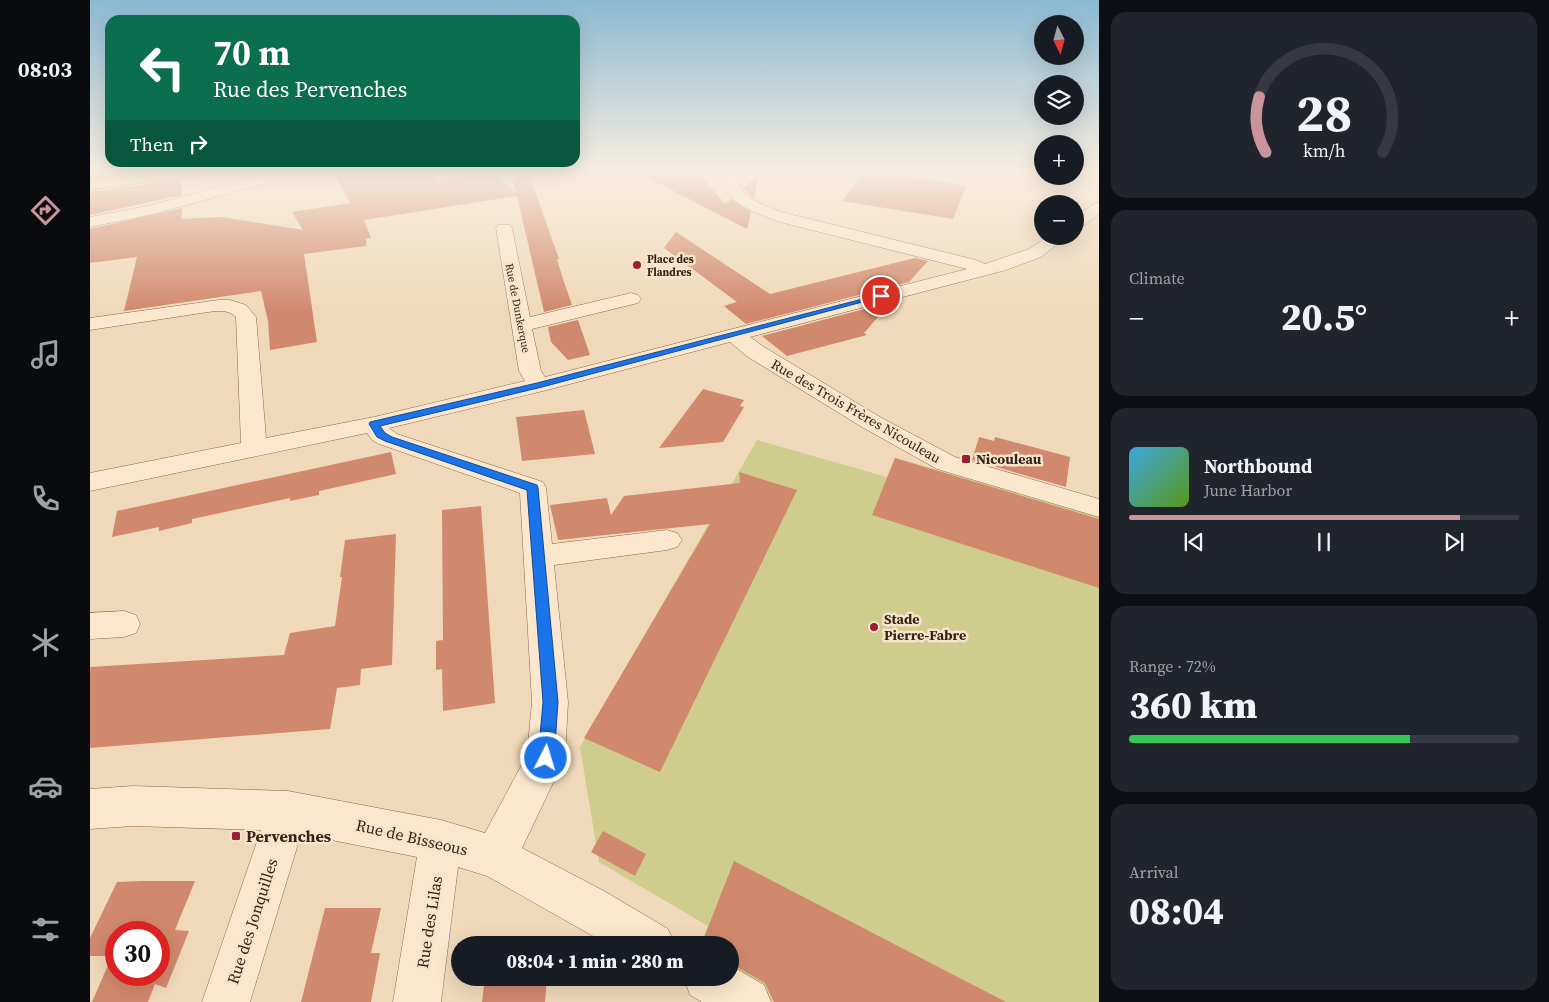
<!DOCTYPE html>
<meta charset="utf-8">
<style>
body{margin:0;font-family:"Source Serif 4",serif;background:#20242c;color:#f1f3f6;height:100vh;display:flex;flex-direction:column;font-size:19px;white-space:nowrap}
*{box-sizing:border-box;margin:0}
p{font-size:16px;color:#9ea1a6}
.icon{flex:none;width:28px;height:28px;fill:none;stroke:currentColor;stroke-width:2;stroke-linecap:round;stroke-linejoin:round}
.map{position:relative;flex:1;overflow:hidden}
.sheet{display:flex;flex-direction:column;gap:12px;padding:12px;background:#0d0f14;width:450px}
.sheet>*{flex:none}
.guide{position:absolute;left:15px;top:15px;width:475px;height:152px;border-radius:15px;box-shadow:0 5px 20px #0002;background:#0b6e4f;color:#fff;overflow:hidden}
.needle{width:32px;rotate:174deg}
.controls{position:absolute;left:944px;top:15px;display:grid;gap:10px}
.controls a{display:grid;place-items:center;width:50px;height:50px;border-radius:50%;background:#171b24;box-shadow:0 5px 20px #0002;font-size:25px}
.speed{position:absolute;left:15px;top:921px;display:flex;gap:10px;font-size:25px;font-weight:700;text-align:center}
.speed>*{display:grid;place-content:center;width:65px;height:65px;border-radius:50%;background:#171b24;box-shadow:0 5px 20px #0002;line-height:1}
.speed .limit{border:8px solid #d22;background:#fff;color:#111}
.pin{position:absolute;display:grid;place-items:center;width:42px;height:42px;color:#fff;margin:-21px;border:2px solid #fff;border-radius:50%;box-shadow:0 1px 5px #0007}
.me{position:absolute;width:55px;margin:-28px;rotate:5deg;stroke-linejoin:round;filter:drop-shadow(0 0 4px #0008)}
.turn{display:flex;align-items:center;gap:18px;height:105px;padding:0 25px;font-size:22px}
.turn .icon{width:65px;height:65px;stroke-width:2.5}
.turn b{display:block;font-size:35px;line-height:42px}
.then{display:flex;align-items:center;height:48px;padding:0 25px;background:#0003;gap:10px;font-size:19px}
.big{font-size:38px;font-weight:800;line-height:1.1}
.sheet .widget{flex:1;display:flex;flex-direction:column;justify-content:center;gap:8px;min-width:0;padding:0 18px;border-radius:15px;background:#20242c}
.sheet .dial{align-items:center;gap:0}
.dial svg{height:130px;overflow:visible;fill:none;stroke:#363941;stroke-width:7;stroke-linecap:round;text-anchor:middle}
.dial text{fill:#f1f3f6;stroke:none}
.song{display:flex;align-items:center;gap:15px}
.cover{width:60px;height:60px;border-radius:8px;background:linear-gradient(135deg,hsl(200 70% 55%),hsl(90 70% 35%))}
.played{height:5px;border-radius:2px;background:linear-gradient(90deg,#ca949d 85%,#363941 85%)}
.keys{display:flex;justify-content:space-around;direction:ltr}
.heat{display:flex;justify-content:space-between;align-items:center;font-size:28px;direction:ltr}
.charge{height:8px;border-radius:4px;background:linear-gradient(90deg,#34c759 72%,#363941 0)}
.trip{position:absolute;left:361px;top:936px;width:288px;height:50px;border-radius:25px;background:#171b24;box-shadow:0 5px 20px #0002;font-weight:800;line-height:50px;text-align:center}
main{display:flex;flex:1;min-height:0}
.tab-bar{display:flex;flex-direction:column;width:90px;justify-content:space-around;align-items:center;background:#090b0e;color:#9ea1a6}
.tab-bar .icon{width:35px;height:35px}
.tab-bar .on{color:#ca949d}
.tab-bar b{font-size:22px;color:#f1f3f6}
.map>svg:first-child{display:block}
.green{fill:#cecd8e}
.building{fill:#d1896d;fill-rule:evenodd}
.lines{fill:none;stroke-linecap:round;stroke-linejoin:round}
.minor-casing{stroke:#886853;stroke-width:1}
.major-casing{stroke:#543728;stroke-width:1}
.minor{fill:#fbe7cd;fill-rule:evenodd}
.major{fill:#f8c88d;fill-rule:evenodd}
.route{fill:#1a73e8;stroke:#114b97}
.poi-dot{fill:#9a2031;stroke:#f7e4ca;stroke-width:2}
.labels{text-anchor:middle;stroke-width:5;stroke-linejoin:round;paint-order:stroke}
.far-poi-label{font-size:11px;font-weight:bold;fill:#352319;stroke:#f7e4ca;text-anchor:start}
.far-street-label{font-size:11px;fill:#352319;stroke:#f7e4ca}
.street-label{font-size:14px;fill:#352319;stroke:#f7e4ca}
.poi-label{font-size:14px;font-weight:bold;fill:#352319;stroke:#f7e4ca;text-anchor:start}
.near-poi-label{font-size:16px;font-weight:bold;fill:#352319;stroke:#f7e4ca;text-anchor:start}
.near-street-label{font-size:16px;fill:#352319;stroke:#f7e4ca}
</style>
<main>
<nav class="tab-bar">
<b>08:03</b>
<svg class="icon on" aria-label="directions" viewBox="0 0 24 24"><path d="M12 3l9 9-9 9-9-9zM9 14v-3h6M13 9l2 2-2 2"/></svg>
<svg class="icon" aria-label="music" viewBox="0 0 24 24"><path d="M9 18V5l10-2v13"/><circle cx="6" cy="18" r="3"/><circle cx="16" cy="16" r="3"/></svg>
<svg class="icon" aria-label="phone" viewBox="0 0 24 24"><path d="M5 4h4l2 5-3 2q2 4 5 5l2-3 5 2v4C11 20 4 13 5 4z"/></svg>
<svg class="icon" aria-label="climate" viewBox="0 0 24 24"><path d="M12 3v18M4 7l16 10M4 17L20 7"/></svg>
<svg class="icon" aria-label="car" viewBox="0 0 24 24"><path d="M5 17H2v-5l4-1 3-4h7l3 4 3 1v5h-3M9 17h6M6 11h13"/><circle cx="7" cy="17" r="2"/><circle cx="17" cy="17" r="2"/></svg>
<svg class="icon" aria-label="filters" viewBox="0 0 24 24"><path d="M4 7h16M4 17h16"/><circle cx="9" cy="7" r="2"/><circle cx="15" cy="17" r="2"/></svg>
</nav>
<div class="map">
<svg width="1009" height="1002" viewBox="0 0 1009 1002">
<rect width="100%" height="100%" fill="#f0d9ba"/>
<polygon class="green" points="667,440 797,477 805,458 1009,517 1009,1002 684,1002 640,977 640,945 611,945 618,926 509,862 490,747"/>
<g class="building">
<polygon points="0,170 70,170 0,180"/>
<polygon points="242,170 338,170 346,181 404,172 426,193 422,179 439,174 469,259 467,259 473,279 482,305 454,312 427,196 274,220 281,238 274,239 276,239 276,246 214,254 227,342 180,350 178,321 171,291 34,311 47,257 0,263 0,229 92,208 91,219 132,217 213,230 202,212 260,203"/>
<polygon points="543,170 605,170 635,204 641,199 661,212 657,229"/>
<polygon points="775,170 776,170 876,186 863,219 752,201"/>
<polygon points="668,176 664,198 653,188"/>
<polygon points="89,180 92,186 92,195 0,215 0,192"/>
<polygon points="586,232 680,294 825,258 838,261 819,282 656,324 634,306 647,302 574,248"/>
<polygon points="801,302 774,333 777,335 697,356 672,336"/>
<polygon points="488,320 500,355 478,360 461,342 458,327"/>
<polygon points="613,389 654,400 650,406 654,407 633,442 569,448"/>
<polygon points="494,410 505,454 432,461 426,417"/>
<polygon points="889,437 904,441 905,437 980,457 976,487 882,460"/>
<polygon points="301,452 306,474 229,491 229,495 200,501 200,498 102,519 102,523 69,531 69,527 22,537 27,511"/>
<polygon points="805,458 1009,519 1009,588 782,515"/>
<polygon points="649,472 707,490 570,772 494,738 620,524 468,540 460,505 517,498 521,515 534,496 650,483"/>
<polygon points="391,506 405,703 353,711 352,669 346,670 346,641 353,640 352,510"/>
<polygon points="306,534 302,665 271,669 270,685 247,688 240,729 0,748 0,667 194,655 200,633 245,626 252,577 250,577 255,540"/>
<polygon points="513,831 556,854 545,876 501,852"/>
<polygon points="644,861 916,1002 684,1002 675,983 640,963 640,945 611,945"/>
<path d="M54,881H105L85,930L99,931L76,988L65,984L58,1002H2L22,956H0V938L27,882ZM26,932H69V975H26Z"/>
<polygon points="235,908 291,908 281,953 290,953 281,1002 211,1002"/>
<polygon points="395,978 457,978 455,1002 392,1002"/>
</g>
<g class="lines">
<g class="minor-casing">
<g id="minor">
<polygon points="171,170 185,170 186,177 184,180 173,184 63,214 0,227 0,217 62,205 163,178 172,175"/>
<path d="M654,170L647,176C648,197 673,205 691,212L886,260L895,264L939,249L959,236H978L951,257L916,270L660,337L674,347L790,417L865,457L1009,499V517L847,469L772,427L658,357L640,342L457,390L299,428L307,434L453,482L456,488L462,544L577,530L587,533L592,540L587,547L577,550L464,565L478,702L475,758L432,848L514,891L578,929L585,945H519L397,876L368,867L351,1002H303L327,857L211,834L160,1002H112L171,830L43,826L0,829V789L43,786L198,791L351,820L395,833L437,755L442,702L430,493L289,444L282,440L277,433L0,491V473L151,443L146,317C138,309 128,311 118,312L0,330V318L129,300H140L156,305L166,317L176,438L284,417L435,381L429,371L406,228L408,225H420L422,228L440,317L541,293L548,295L551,299L548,303L442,329L451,371L455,377L877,269L694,223C677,218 619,198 635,171Z"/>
<polygon points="1009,202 1009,214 991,228 985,230 985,217 1004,204"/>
<polygon points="34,611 46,615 50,624 46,633 34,637 0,639 0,613"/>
<polygon points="640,965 674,985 681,1002 612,1002 600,995 594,978 640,978"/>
</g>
</g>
<g class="major-casing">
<polygon id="major" points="86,170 127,170 120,174 0,190 0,182"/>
</g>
<use href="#minor" class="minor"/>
<use href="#major" class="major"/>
</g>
<linearGradient id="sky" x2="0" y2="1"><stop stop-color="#8bb9d2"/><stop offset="0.55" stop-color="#f8eee0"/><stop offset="1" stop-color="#f8eee0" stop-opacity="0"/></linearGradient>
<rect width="1009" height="311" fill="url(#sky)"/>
<polygon class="route" points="788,295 795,296 452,387 290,426 295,433 302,437 447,485 448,488 468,702 464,758 461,763 456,766 450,763 448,758 453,702 437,490 295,441 287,437 279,424 280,422 447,383"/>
<g class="poi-dot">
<circle cx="547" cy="265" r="5"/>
<rect x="871" y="454" width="10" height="10" rx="2.5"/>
<circle cx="784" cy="627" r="5"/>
<rect x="141" y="831" width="10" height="10" rx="2.5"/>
</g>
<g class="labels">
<g class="far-poi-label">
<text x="557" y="263">Place des<tspan x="557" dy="13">Flandres</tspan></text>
</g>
<g class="far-street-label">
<text transform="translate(428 308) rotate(79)" y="4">Rue de Dunkerque</text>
</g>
<g class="street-label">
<text transform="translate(766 411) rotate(30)" y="5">Rue des Trois Frères Nicouleau</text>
</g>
<g class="poi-label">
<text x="886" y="464">Nicouleau</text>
<text x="794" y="624">Stade<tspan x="794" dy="16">Pierre-Fabre</tspan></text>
</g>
<g class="near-poi-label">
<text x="156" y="842">Pervenches</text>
</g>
<g class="near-street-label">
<text transform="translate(322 837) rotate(13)" y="6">Rue de Bisseous</text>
<text transform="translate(162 921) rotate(-72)" y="6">Rue des Jonquilles</text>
<text transform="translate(339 922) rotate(-81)" y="6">Rue des Lilas</text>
</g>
</g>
</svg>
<div class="controls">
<a><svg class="needle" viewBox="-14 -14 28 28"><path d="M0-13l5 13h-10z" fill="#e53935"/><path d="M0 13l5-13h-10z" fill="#9ea1a6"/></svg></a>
<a><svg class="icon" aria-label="layers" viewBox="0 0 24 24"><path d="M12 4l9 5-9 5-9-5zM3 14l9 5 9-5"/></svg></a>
<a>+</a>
<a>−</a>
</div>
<div class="speed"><div class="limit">30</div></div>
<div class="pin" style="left:791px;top:296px;background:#d93025"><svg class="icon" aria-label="arrive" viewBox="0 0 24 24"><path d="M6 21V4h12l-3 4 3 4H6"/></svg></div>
<svg class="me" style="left:456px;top:758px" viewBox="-20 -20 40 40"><circle r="17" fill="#1a73e8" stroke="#fff" stroke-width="3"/><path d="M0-11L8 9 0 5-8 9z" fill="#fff"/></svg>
<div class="trip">08:04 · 1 min · 280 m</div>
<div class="guide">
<div class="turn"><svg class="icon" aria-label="left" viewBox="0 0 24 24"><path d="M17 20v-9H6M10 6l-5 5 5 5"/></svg><div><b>70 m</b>Rue des Pervenches</div></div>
<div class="then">Then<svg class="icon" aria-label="right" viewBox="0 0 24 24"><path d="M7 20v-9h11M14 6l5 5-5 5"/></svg></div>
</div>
</div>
<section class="sheet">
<div class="widget dial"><svg viewBox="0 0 100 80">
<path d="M14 69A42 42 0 1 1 86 69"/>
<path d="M14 69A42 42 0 0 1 10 35" stroke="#ca949d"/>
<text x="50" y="56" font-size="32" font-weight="700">28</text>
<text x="50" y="72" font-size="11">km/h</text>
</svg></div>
<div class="widget"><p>Climate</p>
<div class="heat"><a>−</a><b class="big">20.5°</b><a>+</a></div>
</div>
<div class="widget">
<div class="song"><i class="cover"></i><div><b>Northbound</b><p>June Harbor</p></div></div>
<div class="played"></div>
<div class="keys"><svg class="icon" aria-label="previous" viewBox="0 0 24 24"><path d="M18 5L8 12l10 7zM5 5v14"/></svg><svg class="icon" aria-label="pause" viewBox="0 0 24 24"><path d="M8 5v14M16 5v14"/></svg><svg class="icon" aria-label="next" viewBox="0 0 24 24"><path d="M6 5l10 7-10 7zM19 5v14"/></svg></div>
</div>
<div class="widget"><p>Range · 72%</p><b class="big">360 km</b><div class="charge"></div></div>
<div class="widget"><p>Arrival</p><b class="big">08:04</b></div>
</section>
</main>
